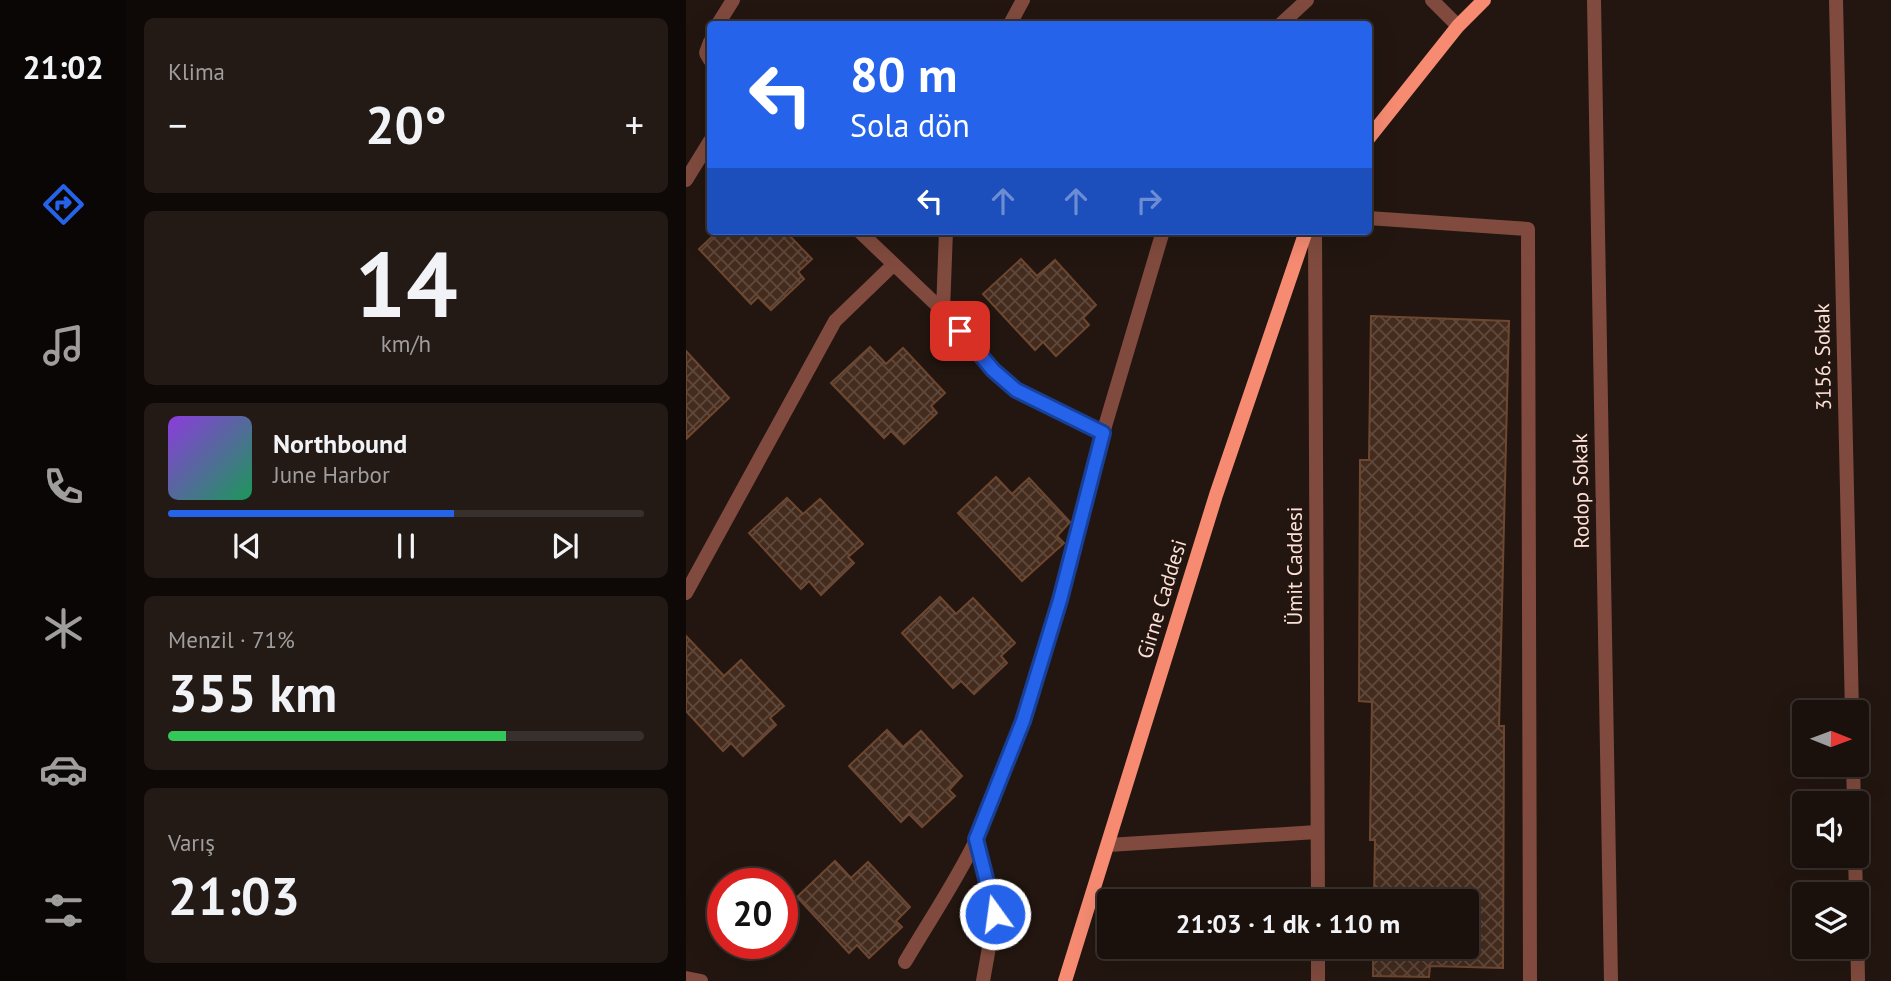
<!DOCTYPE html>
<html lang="tr">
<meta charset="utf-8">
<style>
body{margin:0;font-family:"PT Sans",sans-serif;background:#231915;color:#f1f3f6;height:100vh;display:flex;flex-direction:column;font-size:26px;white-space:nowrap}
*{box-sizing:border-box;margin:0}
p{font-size:23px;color:#9f9d9d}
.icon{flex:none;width:38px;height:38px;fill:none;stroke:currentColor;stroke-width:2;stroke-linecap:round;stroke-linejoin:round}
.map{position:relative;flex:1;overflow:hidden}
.sheet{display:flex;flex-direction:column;gap:18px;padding:18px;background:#0e0907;width:560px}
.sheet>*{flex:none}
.top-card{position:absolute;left:21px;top:21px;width:665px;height:214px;border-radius:7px;box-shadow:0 7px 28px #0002,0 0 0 2px #38302d;background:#2563eb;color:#fff;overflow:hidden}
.needle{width:46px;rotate:91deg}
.controls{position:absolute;left:1106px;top:700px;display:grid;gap:14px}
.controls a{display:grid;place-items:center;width:77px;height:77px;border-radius:7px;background:#1a100c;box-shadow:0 7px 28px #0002,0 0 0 2px #38302d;font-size:35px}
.speed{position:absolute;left:21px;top:868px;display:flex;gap:14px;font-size:35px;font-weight:700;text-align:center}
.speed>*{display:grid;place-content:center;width:91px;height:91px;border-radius:50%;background:#1a100c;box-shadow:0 7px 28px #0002,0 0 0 2px #38302d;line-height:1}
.speed .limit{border:10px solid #d22;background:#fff;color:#111}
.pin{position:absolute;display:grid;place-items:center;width:60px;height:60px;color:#fff;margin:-30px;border-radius:14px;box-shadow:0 4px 10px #0006}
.me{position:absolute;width:77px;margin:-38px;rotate:346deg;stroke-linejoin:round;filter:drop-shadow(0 0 5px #0008)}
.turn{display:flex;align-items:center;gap:24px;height:147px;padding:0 28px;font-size:32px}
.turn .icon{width:91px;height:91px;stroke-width:2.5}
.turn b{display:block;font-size:49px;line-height:60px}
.lanes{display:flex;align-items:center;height:66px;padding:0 28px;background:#0003;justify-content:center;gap:35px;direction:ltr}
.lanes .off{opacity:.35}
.big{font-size:52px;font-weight:600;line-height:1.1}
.sheet .card{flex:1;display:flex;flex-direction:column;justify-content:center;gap:10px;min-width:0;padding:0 24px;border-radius:10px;background:#231915}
.sheet .dial{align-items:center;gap:0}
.dial b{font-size:91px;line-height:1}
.song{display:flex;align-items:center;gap:21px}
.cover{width:84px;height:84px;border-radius:10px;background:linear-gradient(135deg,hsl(270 70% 55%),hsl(150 70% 35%))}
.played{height:7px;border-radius:4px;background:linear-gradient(90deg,#2563eb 60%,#38302d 60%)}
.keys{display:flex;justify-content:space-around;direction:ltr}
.heat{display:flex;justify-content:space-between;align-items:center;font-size:38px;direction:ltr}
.charge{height:10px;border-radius:5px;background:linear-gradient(90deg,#34c759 71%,#38302d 0)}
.trip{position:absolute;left:411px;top:889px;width:382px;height:70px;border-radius:7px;background:#1a100c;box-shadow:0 7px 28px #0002,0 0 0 2px #38302d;font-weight:600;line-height:70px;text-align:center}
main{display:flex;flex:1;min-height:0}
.tab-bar{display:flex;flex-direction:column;width:126px;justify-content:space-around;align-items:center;background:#0a0605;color:#9f9d9d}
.tab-bar .icon{width:49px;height:49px}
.tab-bar .active{color:#2563eb}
.tab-bar b{font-size:32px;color:#f1f3f6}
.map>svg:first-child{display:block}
.building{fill:url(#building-cross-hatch);stroke:#6e4730;stroke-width:2}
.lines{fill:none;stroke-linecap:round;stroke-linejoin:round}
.lane{stroke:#804b3e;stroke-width:14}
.street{stroke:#804b3e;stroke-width:14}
.secondary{stroke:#f68b72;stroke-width:14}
.route-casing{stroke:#184099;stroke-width:18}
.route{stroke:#2563eb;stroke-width:12}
.labels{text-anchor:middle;stroke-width:7;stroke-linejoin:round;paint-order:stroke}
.street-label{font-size:21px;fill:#fce0d5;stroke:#231610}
</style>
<main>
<nav class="tab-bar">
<b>21:02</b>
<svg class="icon active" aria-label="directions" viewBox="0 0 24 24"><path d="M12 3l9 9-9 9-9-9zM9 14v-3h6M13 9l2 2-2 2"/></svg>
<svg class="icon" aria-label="music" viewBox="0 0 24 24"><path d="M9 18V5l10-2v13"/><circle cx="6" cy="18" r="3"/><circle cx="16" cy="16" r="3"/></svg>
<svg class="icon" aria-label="phone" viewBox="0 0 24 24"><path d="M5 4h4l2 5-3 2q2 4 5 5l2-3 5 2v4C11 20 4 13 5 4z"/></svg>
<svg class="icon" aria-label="climate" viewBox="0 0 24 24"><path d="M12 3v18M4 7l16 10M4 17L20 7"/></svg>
<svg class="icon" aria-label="car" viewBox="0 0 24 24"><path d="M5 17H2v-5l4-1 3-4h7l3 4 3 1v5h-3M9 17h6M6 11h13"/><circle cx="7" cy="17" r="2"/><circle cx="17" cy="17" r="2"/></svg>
<svg class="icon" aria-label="filters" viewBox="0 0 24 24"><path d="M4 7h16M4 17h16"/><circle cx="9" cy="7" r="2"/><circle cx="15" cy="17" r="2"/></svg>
</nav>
<section class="sheet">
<div class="card"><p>Klima</p>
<div class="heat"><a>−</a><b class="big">20°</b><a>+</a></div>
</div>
<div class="card dial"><b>14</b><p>km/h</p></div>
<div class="card">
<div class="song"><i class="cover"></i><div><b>Northbound</b><p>June Harbor</p></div></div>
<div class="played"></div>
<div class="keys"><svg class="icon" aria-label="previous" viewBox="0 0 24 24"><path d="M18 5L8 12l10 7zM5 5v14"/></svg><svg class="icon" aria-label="pause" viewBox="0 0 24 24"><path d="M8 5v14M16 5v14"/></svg><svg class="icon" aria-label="next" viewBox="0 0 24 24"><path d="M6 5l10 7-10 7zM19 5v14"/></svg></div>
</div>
<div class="card"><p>Menzil · 71%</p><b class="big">355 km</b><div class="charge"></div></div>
<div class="card"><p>Varış</p><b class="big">21:03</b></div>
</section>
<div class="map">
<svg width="1205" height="981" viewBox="0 0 1205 981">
<defs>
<pattern id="building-cross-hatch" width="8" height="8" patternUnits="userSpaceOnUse" patternTransform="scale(1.75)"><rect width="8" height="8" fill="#432b1d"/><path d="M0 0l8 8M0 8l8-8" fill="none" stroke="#5f493d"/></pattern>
</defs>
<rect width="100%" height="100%" fill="#231610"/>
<g class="building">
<polygon points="32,231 99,231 126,259 112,272 118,279 85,310 72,297 65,304 13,249"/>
<polygon points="335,259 351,276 369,260 410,305 397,318 403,325 370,356 357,342 349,350 297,294"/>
<polygon points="685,316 823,321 813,726 818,726 817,968 744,966 743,977 687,976 687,947 780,947 780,901 688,901 689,840 684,840 686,702 673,701 674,460 683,460"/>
<polygon points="184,347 200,364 217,348 259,393 245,406 251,413 218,444 205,431 198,438 145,383"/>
<polygon points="0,351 43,398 0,439"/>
<polygon points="310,477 326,494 343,478 384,522 371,536 378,543 336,581 272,513"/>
<polygon points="101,498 117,514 134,499 177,544 162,557 168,563 135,595 123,581 115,589 63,533"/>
<polygon points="254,597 270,614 287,598 329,643 315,656 321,663 288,694 275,681 267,688 216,633"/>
<polygon points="0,636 38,676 55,660 98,706 84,718 90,725 57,756 45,743 37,751 0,711"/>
<polygon points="201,730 217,747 235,731 276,776 263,790 269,796 236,827 223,814 215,822 163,766"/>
<polygon points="149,861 165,878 182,862 224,907 210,921 216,927 183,958 171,945 163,953 111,897"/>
</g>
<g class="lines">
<g class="lane">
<polyline points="32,24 47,0"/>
<polyline points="324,24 337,0"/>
<polyline points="595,24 621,0"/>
<polyline points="24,42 20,53 24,60"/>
<polyline points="0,180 24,141"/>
<polyline points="173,231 257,311"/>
<polyline points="417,433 477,231"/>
<polyline points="0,593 149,321 206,266"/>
<polyline points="290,839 309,914 297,981"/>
<path d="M219,962C243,921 271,880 291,838C349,708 382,569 417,433L330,390L307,370L257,311L260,231"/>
</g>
<g class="street">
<polyline points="746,0 772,26"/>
<polyline points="908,0 925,981"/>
<polyline points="1150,0 1166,712"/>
<polyline points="682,218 842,229 844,981"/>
<polyline points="629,231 632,901"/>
<polyline points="1167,765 1168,803"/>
<polyline points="422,845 631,832"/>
<polyline points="1169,856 1170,894"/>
<polyline points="1171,921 1172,981"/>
<polyline points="632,947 632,981"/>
<polyline points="0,978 15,981"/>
</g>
<g class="secondary">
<polyline points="682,139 772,26 798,0"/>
<polyline points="379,981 530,495 620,231"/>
</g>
</g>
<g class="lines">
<g class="route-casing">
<polyline id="route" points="274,331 307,370 330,390 417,433 374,600 337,721 290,839 309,914"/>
</g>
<use href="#route" class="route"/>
</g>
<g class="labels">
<g class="street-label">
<text transform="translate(1137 357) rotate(-91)" y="7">3156. Sokak</text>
<text transform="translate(895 491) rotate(-91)" y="7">Rodop Sokak</text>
<text transform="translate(609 566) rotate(-90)" y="7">Ümit Caddesi</text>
<text transform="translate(476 599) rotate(-73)" y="7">Girne Caddesi</text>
</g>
</g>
</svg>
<div class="controls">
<a><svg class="needle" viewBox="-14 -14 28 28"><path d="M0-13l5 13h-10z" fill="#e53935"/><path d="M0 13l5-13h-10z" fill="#9f9d9d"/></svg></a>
<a><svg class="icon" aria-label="sound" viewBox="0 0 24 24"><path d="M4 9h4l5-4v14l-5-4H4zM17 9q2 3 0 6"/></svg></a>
<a><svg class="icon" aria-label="layers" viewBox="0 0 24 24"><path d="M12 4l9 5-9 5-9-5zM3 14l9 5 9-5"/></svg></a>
</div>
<div class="speed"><div class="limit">20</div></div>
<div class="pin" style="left:274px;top:331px;background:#d93025"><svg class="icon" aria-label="arrive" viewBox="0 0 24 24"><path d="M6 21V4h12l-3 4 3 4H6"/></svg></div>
<svg class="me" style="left:309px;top:914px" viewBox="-20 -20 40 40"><circle r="17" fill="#2563eb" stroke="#fff" stroke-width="3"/><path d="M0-11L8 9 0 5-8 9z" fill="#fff"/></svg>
<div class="trip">21:03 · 1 dk · 110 m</div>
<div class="top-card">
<div class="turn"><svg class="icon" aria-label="left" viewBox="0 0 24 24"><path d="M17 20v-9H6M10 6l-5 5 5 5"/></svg><div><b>80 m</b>Sola dön</div></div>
<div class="lanes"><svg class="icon" aria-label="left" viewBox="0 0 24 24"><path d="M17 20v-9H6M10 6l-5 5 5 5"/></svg><svg class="icon off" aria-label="ahead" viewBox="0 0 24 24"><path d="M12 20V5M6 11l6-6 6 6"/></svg><svg class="icon off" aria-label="ahead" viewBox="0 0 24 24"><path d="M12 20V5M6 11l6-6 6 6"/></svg><svg class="icon off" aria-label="right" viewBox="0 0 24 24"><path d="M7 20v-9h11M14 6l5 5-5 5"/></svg></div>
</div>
</div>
</main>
